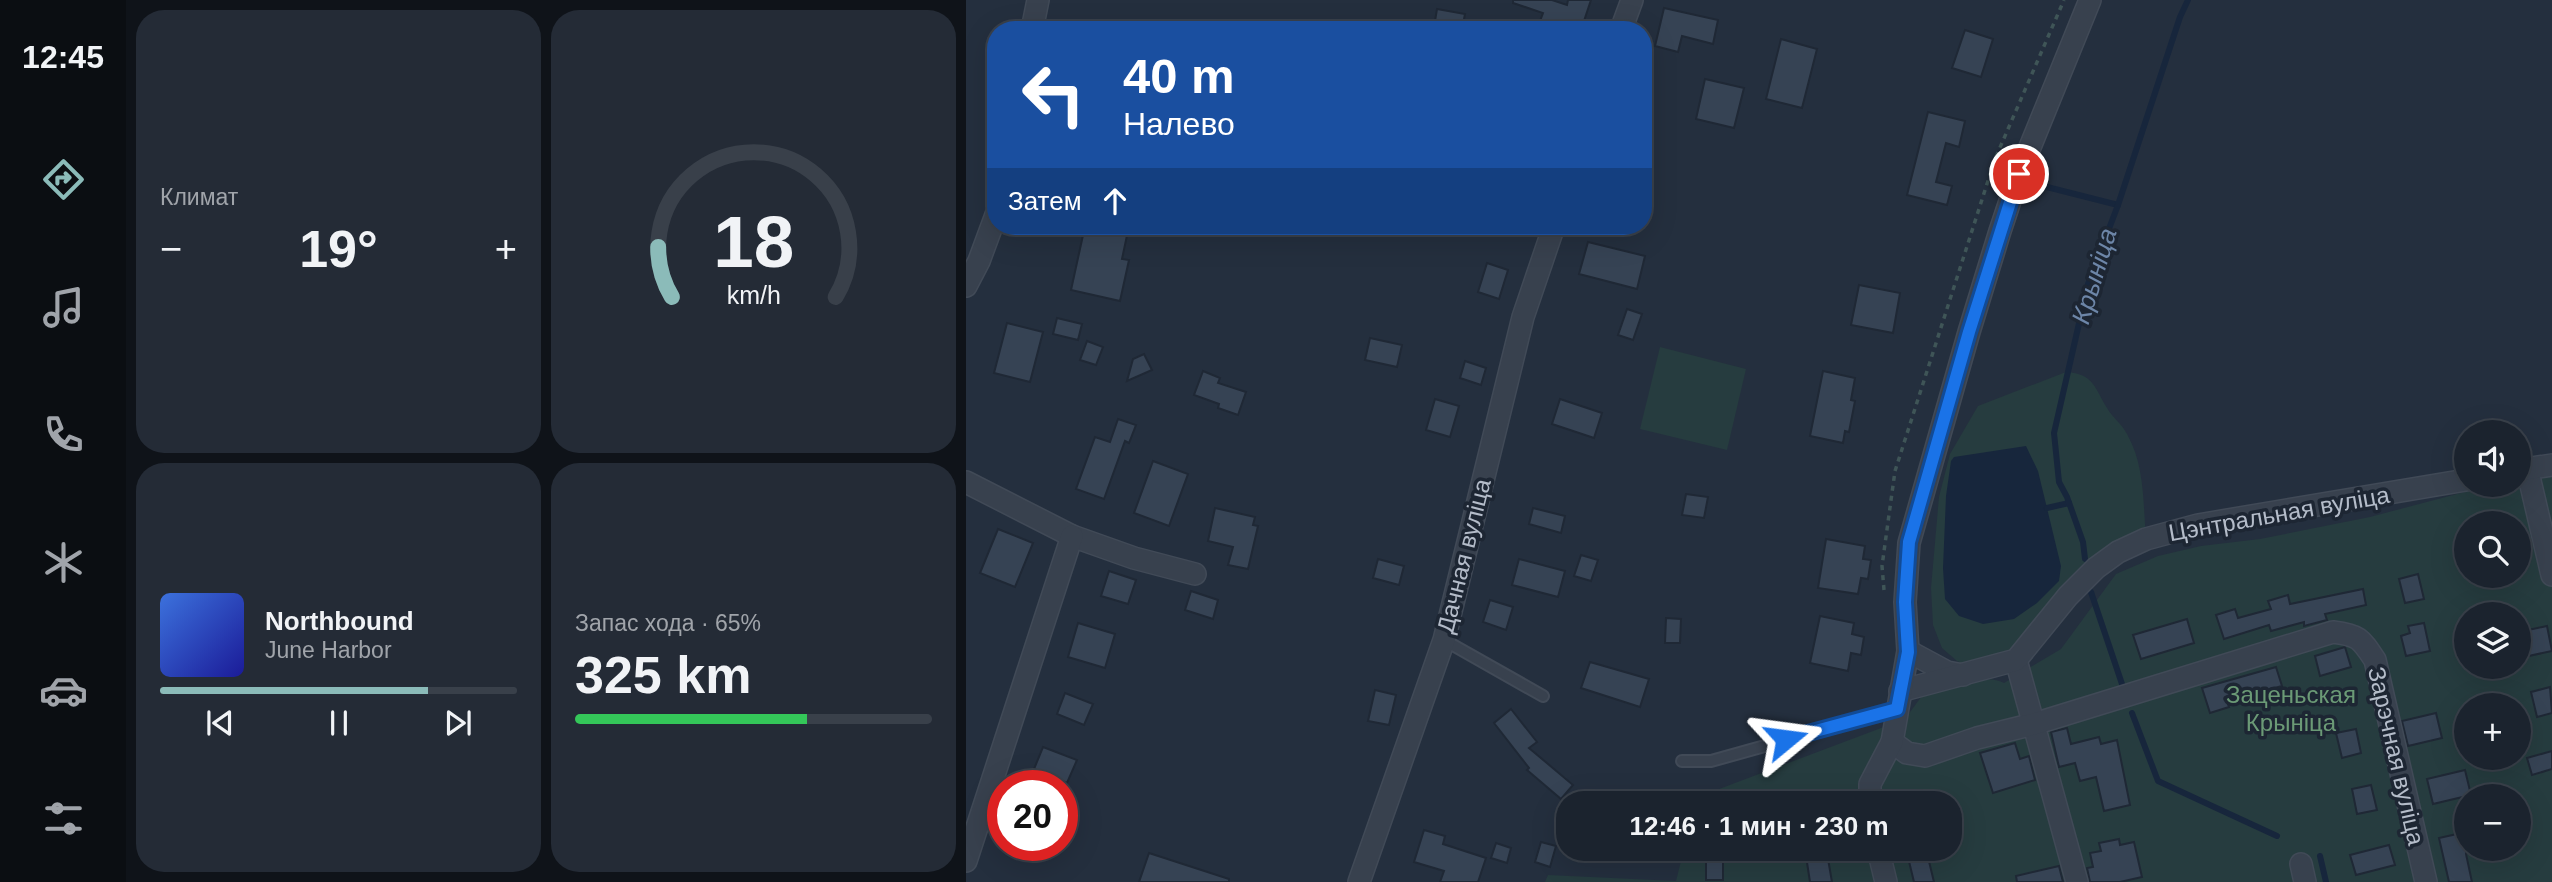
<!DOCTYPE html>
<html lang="ru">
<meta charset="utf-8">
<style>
body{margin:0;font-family:Arial,sans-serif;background:#242b36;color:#f1f3f6;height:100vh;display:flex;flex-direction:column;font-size:26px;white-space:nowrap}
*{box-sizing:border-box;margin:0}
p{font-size:23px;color:#a0a4aa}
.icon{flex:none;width:38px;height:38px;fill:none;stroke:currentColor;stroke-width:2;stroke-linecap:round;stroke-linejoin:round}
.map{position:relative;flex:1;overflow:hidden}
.drawer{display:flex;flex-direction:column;gap:10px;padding:10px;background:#0f1319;width:840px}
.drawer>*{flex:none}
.top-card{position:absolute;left:21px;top:21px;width:665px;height:214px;border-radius:28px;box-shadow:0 7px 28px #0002,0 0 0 2px #39404a;background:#1a4fa0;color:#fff;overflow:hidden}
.buttons{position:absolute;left:1488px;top:420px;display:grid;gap:14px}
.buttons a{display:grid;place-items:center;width:77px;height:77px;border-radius:50%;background:#1b232e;box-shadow:0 7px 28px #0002,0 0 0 2px #39404a;font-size:35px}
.speed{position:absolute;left:21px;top:770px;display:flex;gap:14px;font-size:35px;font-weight:700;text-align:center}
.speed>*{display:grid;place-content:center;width:91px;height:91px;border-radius:50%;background:#1b232e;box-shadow:0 7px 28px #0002,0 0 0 2px #39404a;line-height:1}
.speed .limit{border:10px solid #d22;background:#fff;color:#111}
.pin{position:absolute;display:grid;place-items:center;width:60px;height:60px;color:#fff;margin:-30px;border:4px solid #fff;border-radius:50%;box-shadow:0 2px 7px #0007}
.me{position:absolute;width:77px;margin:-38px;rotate:74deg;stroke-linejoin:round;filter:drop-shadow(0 0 5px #0008)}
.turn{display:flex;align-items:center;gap:24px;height:147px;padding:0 21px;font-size:32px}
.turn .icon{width:91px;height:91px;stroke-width:2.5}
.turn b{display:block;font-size:49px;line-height:60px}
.then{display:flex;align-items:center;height:66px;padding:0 21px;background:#0003;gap:14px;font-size:26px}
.big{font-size:52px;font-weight:700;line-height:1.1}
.drawer .widget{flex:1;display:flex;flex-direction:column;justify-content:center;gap:10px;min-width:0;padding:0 24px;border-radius:28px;background:#242b36}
.drawer .dial{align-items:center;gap:0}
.dial svg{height:182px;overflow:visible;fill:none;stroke:#39404a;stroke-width:7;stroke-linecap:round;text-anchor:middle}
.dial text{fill:#f1f3f6;stroke:none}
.song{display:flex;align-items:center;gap:21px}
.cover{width:84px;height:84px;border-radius:10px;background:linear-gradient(135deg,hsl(220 70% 55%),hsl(240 70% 35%))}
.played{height:7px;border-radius:4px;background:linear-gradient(90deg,#8bbbb9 75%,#39404a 75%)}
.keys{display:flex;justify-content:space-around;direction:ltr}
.heat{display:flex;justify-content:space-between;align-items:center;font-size:38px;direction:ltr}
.charge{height:10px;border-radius:5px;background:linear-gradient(90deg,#34c759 65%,#39404a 0)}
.drawer .tiles{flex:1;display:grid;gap:10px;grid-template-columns:repeat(2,1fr)}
.trip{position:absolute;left:590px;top:791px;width:406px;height:70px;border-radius:28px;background:#1b232e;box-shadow:0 7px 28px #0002,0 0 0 2px #39404a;font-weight:700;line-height:70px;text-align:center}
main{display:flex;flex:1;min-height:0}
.menu{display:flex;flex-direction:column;width:126px;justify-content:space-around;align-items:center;background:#0b0e12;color:#a0a4aa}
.menu .icon{width:49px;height:49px}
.menu .selected{color:#8bbbb9}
.menu b{font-size:32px;color:#f1f3f6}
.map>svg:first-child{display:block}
.green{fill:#263c3f;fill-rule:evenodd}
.water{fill:#17263c}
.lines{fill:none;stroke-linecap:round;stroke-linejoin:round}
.stream{stroke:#17263c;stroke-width:6}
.building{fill:#364354;stroke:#1f2835;stroke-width:2}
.service-casing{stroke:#414a57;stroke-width:14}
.minor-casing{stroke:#414a57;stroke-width:24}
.path{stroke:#3f5557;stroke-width:3.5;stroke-dasharray:5 5;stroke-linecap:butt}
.service{stroke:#38414e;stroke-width:10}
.minor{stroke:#38414e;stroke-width:21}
.route-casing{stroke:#114b97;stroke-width:18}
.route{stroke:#1a73e8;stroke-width:12}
.labels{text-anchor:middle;stroke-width:7;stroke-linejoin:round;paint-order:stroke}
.street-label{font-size:24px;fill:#b4bcc9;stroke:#1d2633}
.park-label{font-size:24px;fill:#6b9a76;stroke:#1d2633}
.water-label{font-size:26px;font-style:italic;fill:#6d86a8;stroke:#1d2633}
</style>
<main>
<nav class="menu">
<b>12:45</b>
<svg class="icon selected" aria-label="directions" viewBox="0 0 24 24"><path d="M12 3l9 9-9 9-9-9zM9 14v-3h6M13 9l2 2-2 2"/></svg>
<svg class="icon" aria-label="music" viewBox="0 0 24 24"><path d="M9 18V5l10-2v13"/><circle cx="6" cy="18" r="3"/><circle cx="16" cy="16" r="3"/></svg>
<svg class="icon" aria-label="phone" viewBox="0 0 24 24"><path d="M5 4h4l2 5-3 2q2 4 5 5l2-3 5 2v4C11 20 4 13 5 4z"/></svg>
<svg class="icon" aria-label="climate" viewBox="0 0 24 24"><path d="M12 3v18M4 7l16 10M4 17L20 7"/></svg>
<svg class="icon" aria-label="car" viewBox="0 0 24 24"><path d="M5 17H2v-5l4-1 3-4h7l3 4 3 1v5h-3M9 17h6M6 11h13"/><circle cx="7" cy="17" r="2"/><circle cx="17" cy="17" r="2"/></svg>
<svg class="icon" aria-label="filters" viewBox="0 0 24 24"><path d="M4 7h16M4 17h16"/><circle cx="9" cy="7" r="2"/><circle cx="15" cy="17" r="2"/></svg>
</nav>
<section class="drawer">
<div class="tiles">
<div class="widget"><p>Климат</p>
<div class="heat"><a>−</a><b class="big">19°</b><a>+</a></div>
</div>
<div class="widget dial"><svg viewBox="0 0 100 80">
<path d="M14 69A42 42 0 1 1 86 69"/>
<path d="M14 69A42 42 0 0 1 8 47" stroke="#8bbbb9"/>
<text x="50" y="56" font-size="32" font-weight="700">18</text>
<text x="50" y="72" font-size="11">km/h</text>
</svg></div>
<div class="widget">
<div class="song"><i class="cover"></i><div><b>Northbound</b><p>June Harbor</p></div></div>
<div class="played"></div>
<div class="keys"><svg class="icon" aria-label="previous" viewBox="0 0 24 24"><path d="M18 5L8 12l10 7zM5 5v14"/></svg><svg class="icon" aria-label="pause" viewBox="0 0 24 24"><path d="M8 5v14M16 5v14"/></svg><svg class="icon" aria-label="next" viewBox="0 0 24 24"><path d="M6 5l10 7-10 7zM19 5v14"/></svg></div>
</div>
<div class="widget"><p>Запас хода · 65%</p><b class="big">325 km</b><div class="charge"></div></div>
</div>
</section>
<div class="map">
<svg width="1586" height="882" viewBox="0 0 1586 882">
<rect width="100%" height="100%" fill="#242f3e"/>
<g class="green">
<polygon points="694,347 780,369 761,450 674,429"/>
<path d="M1100,372C1128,374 1128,387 1141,408C1146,417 1156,424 1161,434C1179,466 1177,503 1180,539L1152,552L1050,660L1015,671L991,661L976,648L967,625L965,588L973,497L984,454L1012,406Z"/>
<path d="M1586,477V882H579L582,875L710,881L718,849H984V803H730L732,797L939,719L961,689L984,681L994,687C1010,681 1022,675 1038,683L1095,649L1150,574L1192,556L1235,546L1294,539L1404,517L1510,489L1552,485V482ZM1500,523H1552V576H1500ZM1500,614H1552V667H1500ZM1500,705H1552V758H1500ZM1500,796H1552V849H1500Z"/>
</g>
<polygon class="water" points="1060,446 1072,471 1095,566 1093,581 1071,603 1048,619 1017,624 993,616 979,599 977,568 980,496 985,461 988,457"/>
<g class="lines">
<g class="stream">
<polyline points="1077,186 1152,205"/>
<polyline points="1081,508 1103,503"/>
<polyline points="1119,559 1117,542 1101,497 1093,482 1088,433 1122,284 1152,205 1214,17 1222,0"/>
<polyline points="1125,592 1156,684"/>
<polyline points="1166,713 1192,781 1311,836"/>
<polyline points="1354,856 1360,882"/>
</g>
</g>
<g class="building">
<polygon points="547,0 586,0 601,5 602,0 625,0 615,30 600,30 574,21 577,13 547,3"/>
<polygon points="698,8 752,20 747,44 716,36 712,52 689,46"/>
<polygon points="471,9 499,14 496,30 468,27"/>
<polygon points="999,30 1027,39 1015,77 986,68"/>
<polygon points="815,39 851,49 836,108 800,99"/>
<polygon points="739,79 778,88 768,128 730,119"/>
<polygon points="962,112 999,121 993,147 980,143 970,182 986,186 981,205 941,195"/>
<polygon points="119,226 163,226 156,259 163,260 154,301 105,290"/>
<polygon points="622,242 679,256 671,289 613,274"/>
<polygon points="521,263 542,270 533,299 512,292"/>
<polygon points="893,285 934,293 927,333 885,325"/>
<polygon points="661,309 676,314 667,340 652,335"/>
<polygon points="91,318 116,324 112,340 87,334"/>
<polygon points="41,323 77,332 64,382 28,373"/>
<polygon points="404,338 436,345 431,367 399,360"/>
<polygon points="121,341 137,347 130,365 114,360"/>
<polygon points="178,354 186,370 161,381 167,359"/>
<polygon points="499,361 520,368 515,385 494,378"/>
<polygon points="237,371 254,378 252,383 280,392 272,415 252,408 253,404 228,395"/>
<polygon points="857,371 889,378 885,400 889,401 883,432 879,431 877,443 844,436"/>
<polygon points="469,399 493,406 484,437 460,430"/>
<polygon points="594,399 636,413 628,438 586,424"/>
<polygon points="152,419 170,425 163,443 159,441 138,499 110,489 129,437 144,442"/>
<polygon points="187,461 222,474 203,526 168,513"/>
<polygon points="720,494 742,497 738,518 716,515"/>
<polygon points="249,508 289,517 287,525 292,526 282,569 262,565 267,547 242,541"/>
<polygon points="567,508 599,516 595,533 563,524"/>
<polygon points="32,529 67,543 49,587 14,573"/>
<polygon points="860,539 899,546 897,559 905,560 902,579 895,578 892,594 852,588"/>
<polygon points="615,555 632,560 625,581 608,576"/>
<polygon points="412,559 438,566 433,585 407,578"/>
<polygon points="553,559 599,571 592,597 546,585"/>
<polygon points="143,571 170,580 162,604 135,596"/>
<polygon points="1452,574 1458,599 1439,603 1433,579"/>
<polygon points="1397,589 1400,605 1359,614 1361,620 1338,626 1338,622 1305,631 1303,625 1258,639 1250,615 1269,609 1272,618 1305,609 1302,601 1322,595 1324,604"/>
<polygon points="225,591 252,600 247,619 219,610"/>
<polygon points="524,600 547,607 540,630 517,622"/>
<polygon points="854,616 888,623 886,634 898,637 895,655 885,653 882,671 844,663"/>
<polygon points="700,618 715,619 714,643 699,643"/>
<polygon points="1221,619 1228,643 1175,659 1167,635"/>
<polygon points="112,623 149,634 139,668 102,657"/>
<polygon points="1458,623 1464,651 1440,656 1435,636 1444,633 1442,626"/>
<polygon points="1581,626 1586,651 1558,657 1553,632"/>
<polygon points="1379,647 1385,667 1354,676 1349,656"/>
<polygon points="624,662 683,679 674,707 615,688"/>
<polygon points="1310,667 1316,686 1261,701 1263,707 1244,713 1236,688"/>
<polygon points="1584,687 1586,713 1571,717 1565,692"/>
<polygon points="409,690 430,695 423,725 402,721"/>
<polygon points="99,693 127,704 118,725 91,714"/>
<polygon points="545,709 571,742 563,748 607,785 595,799 561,770 563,768 528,723"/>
<polygon points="1470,713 1476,738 1442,746 1436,721"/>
<polygon points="1101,728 1105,744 1133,737 1135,744 1151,740 1164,805 1138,811 1130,777 1114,781 1109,763 1093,767 1085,732"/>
<polygon points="1390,729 1395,753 1376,758 1370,733"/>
<polygon points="1049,743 1054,759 1063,756 1069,780 1027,793 1014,753"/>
<polygon points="77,747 111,760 101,783 68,769"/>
<polygon points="1586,751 1586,769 1566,775 1561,758"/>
<polygon points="1499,770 1505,795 1467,804 1461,779"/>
<polygon points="1405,785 1411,810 1391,814 1386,789"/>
<polygon points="458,830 479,836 477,844 520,858 512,882 474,882 478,871 448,862"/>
<polygon points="1500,832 1500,854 1506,882 1483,882 1473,838"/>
<polygon points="1153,839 1154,845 1168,842 1176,877 1154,882 1124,882 1121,868 1127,867 1124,853 1135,851 1133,843"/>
<polygon points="575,842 590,846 584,867 569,862"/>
<polygon points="530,843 545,848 541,863 525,858"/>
<polygon points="1423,845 1429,865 1390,875 1384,855"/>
<rect x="740" y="849" width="17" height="31"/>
<polygon points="940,849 960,849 968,882 948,882"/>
<polygon points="183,853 263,879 263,882 173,882"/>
<polygon points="861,853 866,882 844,882 840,856"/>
<polygon points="1093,866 1097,882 1051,882 1050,876"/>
</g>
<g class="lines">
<g class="service-casing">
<g id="service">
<polyline points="478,640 577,696"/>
<polyline points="716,761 745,761 931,709"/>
</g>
</g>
<g class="minor-casing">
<g id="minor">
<polyline points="66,30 72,0"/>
<polyline points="655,30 666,0"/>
<polyline points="0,286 13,261 30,215"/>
<polyline points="1561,468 1586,575"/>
<polyline points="1552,470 1586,465"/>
<polyline points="0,482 106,536 168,558 229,574"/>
<polyline points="942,651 981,672 997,675"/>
<polyline points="1050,660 1111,882"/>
<polyline points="934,691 1050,660 1102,596 1130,568 1152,552 1180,539 1232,525 1500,480"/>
<path d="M926,742L941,753L959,756L1011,738L1068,724L1367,632C1393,635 1395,639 1409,660L1460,882"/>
<polyline points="904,803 904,784 926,742 942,651 939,602 943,543 1003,332 1034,231 1053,174 1124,0"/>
<polyline points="912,849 920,882"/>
<polyline points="0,861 106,536"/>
<polyline points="1335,864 1339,882"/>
<polyline points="393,882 478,640 557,317 588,226"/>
</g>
</g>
<polyline class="path" points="918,590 916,566 929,471 1029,159 1098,0"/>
<use href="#service" class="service"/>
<use href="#minor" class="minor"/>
</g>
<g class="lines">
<g class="route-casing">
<polyline id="route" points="820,739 931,709 942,652 939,602 943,542 1003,332 1053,174"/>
</g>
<use href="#route" class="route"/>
</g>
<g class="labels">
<g class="street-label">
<text transform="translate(1313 514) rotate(-10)" y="8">Цэнтральная вуліца</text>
<text transform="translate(498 556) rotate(-76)" y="8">Дачная вуліца</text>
<text transform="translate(1430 756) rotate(77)" y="8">Зарэчная вуліца</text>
</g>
<g class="park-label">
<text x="1325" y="703">Заценьская<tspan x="1325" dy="28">Крыніца</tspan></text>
</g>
<g class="water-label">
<text transform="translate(1128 276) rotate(-73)" y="9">Крыніца</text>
</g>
</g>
</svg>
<div class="buttons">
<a><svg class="icon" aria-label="sound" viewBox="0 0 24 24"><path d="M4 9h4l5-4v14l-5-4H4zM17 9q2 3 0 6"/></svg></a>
<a><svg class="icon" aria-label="search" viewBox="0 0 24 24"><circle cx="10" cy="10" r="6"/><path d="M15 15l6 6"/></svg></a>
<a><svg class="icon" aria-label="layers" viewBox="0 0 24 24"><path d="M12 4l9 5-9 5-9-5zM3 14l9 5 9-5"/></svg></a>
<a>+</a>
<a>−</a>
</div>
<div class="speed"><div class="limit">20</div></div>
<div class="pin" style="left:1053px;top:174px;background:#d93025"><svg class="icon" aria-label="arrive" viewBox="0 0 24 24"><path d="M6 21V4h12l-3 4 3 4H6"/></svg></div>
<svg class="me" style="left:820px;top:739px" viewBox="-20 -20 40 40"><path d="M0-17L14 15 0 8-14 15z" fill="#1a73e8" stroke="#fff" stroke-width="4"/></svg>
<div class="trip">12:46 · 1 мин · 230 m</div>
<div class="top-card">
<div class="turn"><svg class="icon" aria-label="left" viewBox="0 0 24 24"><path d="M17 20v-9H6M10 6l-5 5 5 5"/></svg><div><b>40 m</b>Налево</div></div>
<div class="then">Затем<svg class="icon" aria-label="ahead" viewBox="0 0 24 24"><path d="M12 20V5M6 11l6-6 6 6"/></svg></div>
</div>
</div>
</main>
